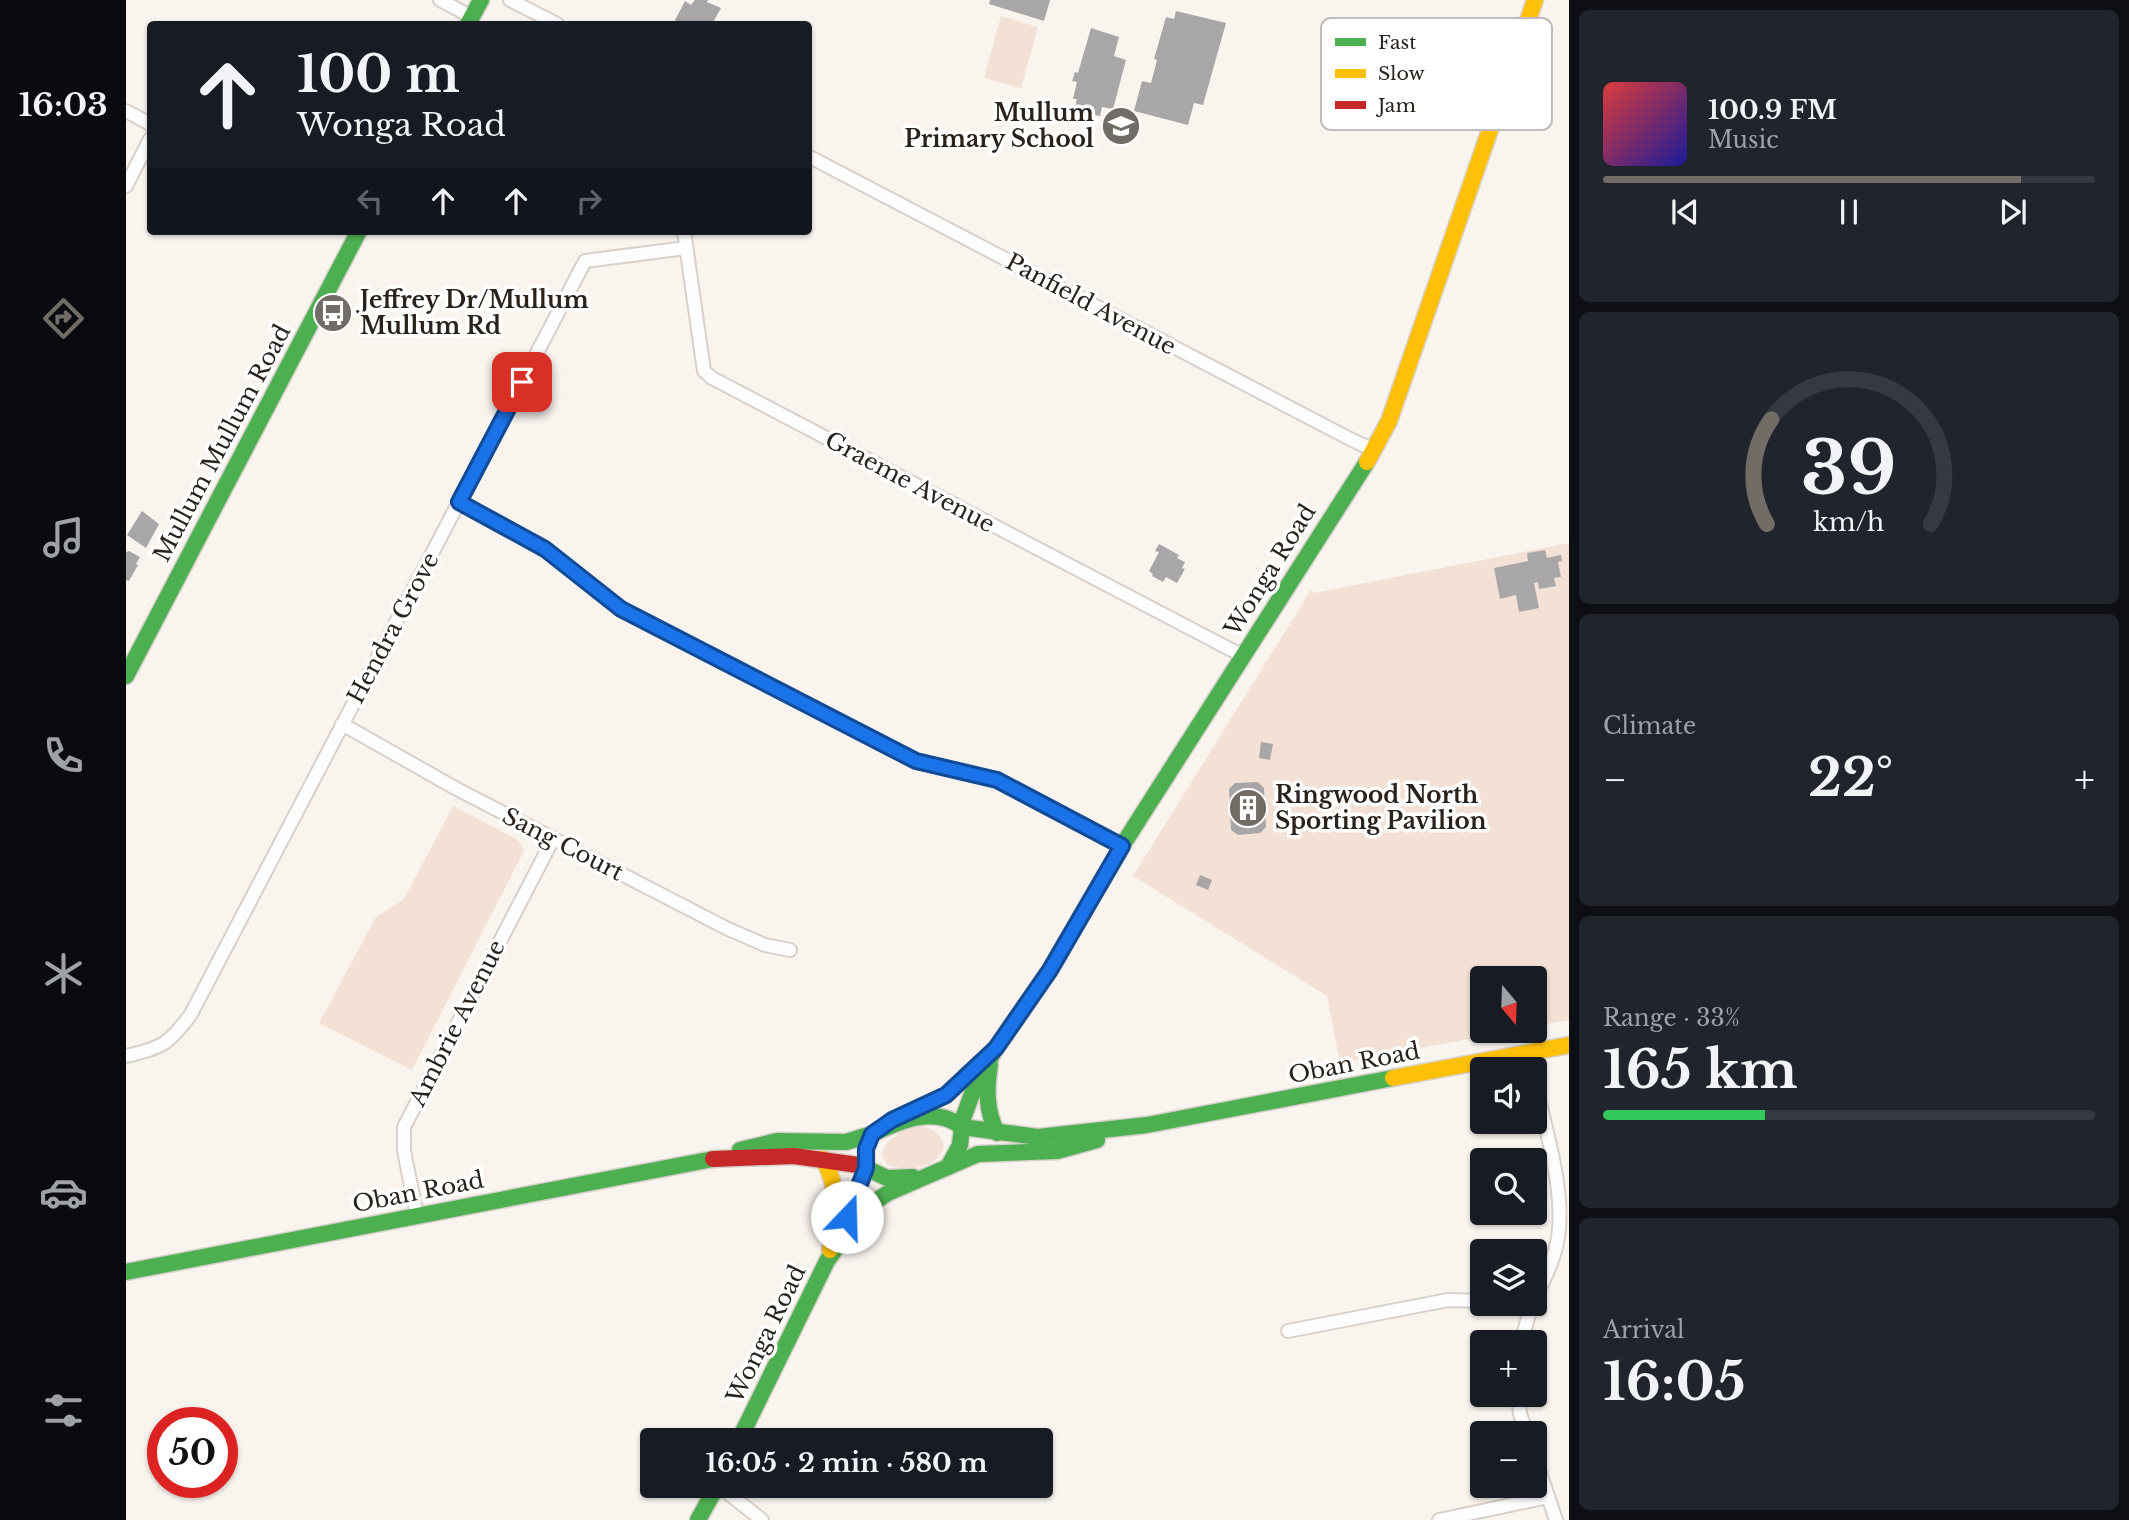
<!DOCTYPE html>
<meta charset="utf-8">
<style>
body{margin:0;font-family:"Libre Baskerville",serif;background:#20242c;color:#f1f3f6;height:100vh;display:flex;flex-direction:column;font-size:26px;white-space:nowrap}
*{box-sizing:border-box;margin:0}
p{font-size:23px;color:#9ea1a6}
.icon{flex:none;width:38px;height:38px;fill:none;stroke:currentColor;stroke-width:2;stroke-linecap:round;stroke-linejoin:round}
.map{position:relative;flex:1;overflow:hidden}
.drawer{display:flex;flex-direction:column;gap:10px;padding:10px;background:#0d0f14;width:560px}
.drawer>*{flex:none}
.hud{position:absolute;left:21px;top:21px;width:665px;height:214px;border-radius:7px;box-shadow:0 2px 5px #0004;background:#171b24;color:#f1f3f6;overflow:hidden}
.needle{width:46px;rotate:161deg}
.tools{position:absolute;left:1344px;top:966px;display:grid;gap:14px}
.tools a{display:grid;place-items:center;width:77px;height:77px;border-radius:7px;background:#171b24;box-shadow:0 2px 5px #0004;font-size:35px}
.speed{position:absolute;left:21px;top:1407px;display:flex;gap:14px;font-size:35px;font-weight:700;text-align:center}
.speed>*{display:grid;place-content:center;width:91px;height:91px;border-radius:50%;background:#171b24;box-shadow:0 2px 5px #0004;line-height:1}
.speed .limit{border:10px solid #d22;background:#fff;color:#111}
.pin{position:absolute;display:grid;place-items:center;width:60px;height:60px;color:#fff;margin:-30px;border-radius:14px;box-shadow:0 4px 10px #0006}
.me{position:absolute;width:77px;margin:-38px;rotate:21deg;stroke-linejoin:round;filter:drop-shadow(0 0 5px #0008)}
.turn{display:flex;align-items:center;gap:24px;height:147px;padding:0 35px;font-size:32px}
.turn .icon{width:91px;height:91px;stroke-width:2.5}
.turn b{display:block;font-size:49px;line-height:60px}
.lanes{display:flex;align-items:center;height:66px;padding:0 35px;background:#0003;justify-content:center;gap:35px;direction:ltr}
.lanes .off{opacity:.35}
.big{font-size:52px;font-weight:800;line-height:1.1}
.drawer .tile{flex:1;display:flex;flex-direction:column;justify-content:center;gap:10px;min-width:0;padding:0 24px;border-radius:10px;background:#20242c}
.drawer .dial{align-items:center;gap:0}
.dial svg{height:182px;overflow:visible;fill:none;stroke:#363941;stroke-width:7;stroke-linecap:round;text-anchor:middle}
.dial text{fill:#f1f3f6;stroke:none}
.song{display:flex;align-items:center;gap:21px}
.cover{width:84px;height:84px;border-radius:10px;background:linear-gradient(135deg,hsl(0 70% 55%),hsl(240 70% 35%))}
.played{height:7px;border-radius:4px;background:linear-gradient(90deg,#726c66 85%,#363941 85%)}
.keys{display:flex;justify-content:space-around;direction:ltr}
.heat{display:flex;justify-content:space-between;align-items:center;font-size:38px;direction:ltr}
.charge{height:10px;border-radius:5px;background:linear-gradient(90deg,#34c759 33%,#363941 0)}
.trip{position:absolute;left:514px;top:1428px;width:413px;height:70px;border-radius:7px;background:#171b24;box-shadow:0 2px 5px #0004;font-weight:800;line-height:70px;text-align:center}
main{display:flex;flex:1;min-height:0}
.tab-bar{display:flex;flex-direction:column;width:126px;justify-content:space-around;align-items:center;background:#090b0e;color:#9ea1a6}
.tab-bar .icon{width:49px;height:49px}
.tab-bar .on{color:#726c66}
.tab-bar b{font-size:32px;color:#f1f3f6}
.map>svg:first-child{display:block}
.green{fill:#f2e1d4}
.building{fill:#a9a6a7}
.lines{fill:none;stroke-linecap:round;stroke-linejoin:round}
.street-casing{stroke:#d7d0cb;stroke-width:16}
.fast-casing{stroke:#d7d0cb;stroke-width:19}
.slow-casing{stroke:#d7d0cb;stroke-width:19}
.jam-casing{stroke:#d7d0cb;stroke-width:19}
.street{stroke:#fefdfd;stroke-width:12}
.fast{stroke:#4caf50;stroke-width:16}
.slow{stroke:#ffc107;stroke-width:16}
.jam{stroke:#c62828;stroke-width:16}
.route-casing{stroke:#114b97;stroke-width:18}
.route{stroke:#1a73e8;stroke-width:12}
.labels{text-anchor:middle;stroke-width:7;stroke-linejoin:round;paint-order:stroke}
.poi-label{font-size:23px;font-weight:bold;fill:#29221d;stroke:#fff;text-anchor:start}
.street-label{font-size:23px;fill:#29221d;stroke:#fff}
.key{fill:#fff;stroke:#bfbdbb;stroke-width:2}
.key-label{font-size:19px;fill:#29221d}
</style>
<main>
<nav class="tab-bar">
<b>16:03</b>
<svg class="icon on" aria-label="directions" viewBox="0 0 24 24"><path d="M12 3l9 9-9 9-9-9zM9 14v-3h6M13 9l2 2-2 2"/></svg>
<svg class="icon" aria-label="music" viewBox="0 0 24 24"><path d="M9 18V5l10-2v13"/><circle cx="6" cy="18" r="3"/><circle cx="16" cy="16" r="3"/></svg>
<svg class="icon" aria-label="phone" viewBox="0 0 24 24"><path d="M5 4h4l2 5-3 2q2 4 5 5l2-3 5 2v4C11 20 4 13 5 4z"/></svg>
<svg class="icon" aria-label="climate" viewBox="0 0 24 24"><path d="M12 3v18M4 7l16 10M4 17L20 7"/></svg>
<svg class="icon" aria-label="car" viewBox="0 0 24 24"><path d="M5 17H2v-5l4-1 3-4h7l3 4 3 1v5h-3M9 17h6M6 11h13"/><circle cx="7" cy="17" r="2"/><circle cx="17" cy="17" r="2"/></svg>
<svg class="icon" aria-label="filters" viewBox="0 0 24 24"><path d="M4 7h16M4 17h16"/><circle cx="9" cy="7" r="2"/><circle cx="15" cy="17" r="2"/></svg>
</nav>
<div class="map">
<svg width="1443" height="1520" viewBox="0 0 1443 1520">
<rect width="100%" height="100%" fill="#faf4ef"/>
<g class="green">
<polygon points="875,16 912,27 895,88 858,78"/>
<polygon points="1443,543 1443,1020 1409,1026 1409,978 1356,978 1356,1031 1385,1031 1214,1063 1201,996 1007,876 1185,590 1188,593"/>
<polygon points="327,806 392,840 398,851 286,1070 193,1023 250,917 278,899"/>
<path d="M793,1126C806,1126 826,1140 814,1155C804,1169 775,1171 761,1165L756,1155C759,1138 777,1130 793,1126Z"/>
</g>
<g class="building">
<polygon points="569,0 582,0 581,2 595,8 586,24 547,24 559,1 565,5"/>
<polygon points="864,0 924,0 918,21 863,4"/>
<polygon points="1050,11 1100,23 1077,105 1068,103 1062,125 1008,111 1016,81 1025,83 1031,60 1028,59 1040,17 1048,19"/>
<polygon points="965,28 993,37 988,56 1000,60 987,109 976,107 974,116 948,111 951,99 947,99 951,82 946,81 949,72 952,73"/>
<polygon points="16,511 33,524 20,548 1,535"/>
<polygon points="1033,544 1053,555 1051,558 1059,562 1056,568 1059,569 1051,583 1040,577 1037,582 1026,576 1027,574 1023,571 1033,552 1029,551"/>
<polygon points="1419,550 1421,558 1435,555 1436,561 1432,562 1435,577 1428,578 1430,586 1413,589 1412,582 1408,583 1413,608 1393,612 1390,595 1374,599 1368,568 1402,561 1401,553"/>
<polygon points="3,551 14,557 10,564 12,565 3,581 0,580 0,552"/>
<polygon points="1135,742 1147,744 1144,760 1133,758"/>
<polygon points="1132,782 1138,788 1140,827 1134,833 1112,835 1105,830 1103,789 1109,783"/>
<polygon points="1074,875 1086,880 1082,890 1070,885"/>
</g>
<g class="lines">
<g class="street-casing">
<g id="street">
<polyline points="314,0 346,17"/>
<polyline points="384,0 431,24"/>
<polyline points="0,111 24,124"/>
<polyline points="682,156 1226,440 1248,450"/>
<polyline points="0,186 24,139"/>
<polyline points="558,231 578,371 586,378 1117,656"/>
<polyline points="333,502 419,549 495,609 790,761 871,780 996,846"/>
<polyline points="216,724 329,788 602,929 639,945 664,950"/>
<polyline points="1403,1052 1406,1069"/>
<path d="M0,1056C36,1048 43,1044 65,1014L459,261L560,248"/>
<path d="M1409,1081C1419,1130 1441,1193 1431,1243C1427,1262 1418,1280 1409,1298"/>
<polyline points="291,1216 278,1151 278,1127 427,839"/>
<polyline points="1370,1304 1403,1310"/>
<polyline points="1162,1331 1322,1300 1356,1301"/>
<polyline points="1395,1342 1406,1304"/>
<polyline points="1392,1395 1394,1414 1401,1433"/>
<polyline points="1409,1458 1430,1520"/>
<polyline points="593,1486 636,1520"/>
<polyline points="1313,1520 1422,1497"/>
</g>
</g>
<g class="fast-casing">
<g id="fast">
<polyline points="342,24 355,0"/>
<polyline points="0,676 233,231"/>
<path d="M864,1065C860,1089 860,1110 871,1133"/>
<polyline points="785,1112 820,1095 855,1062"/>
<polyline points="835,1124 850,1083 870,1048 924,970 996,846 1241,462"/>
<polyline points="836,1127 912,1137 1021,1125 1267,1078"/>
<polyline points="614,1150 651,1141 720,1142 746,1134"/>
<path d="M787,1177L761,1178L740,1168V1149L746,1134C774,1121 809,1105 836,1127L834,1145L822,1167"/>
<polyline points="716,1229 740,1168"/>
<polyline points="0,1272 587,1159"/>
<polyline points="613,1440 701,1261 727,1224 748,1202 762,1193 852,1154 931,1151 971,1140"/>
<polyline points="572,1520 591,1486"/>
</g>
</g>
<g class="slow-casing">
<g id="slow">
<polyline points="1241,462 1263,421 1409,0"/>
<polyline points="1267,1078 1443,1045"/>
<path d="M697,1159C714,1188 711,1218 704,1250"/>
</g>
</g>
<g class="jam-casing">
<polyline id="jam" points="587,1159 668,1156 739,1166"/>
</g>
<use href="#street" class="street"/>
<use href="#fast" class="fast"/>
<use href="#slow" class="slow"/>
<use href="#jam" class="jam"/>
</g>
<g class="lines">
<g class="route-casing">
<polyline id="route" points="396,382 333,502 419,549 495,609 790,761 871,780 996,846 924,970 870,1048 820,1095 766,1120 746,1134 740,1149 740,1168 721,1217"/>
</g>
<use href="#route" class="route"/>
</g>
<defs>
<g id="school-disc" transform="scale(2.0125)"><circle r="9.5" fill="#726c66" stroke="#fff"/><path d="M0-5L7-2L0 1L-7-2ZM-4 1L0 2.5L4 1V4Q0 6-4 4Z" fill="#fff"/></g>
<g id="bus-disc" transform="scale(2.0125)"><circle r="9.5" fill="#726c66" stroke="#fff"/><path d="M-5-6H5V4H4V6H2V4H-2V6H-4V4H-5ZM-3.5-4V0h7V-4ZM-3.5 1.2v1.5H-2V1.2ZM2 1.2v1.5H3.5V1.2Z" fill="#fff"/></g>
<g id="building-disc" transform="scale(2.0125)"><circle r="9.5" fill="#726c66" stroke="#fff"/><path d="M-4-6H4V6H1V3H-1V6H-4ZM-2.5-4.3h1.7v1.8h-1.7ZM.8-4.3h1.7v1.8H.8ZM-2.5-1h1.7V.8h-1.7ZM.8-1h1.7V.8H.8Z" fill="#fff"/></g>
</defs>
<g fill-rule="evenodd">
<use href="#school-disc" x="995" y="126"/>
<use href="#bus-disc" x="207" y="313"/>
<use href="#building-disc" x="1122" y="808"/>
</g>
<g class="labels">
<g class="poi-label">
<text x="968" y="121" text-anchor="end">Mullum<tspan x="968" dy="26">Primary School</tspan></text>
<text x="234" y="308">Jeffrey Dr/Mullum<tspan x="234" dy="26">Mullum Rd</tspan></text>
<text x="1149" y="803">Ringwood North<tspan x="1149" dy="26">Sporting Pavilion</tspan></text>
</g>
<g class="street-label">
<text transform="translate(965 304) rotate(28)" y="8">Panfield Avenue</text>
<text transform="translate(96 443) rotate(-62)" y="8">Mullum Mullum Road</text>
<text transform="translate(784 482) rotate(28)" y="8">Graeme Avenue</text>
<text transform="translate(1144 570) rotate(-58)" y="8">Wonga Road</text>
<text transform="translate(267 628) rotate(-62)" y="8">Hendra Grove</text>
<text transform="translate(437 844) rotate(27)" y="8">Sang Court</text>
<text transform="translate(331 1023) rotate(-63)" y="8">Ambrie Avenue</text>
<text transform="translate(1228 1063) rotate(-11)" y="8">Oban Road</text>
<text transform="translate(292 1192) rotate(-11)" y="8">Oban Road</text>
<text transform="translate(640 1334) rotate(-64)" y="8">Wonga Road</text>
</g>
</g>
<rect x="1195" y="18" width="231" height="112" rx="10" class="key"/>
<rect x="1209" y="38" width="31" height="8" fill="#4caf50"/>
<rect x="1209" y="69" width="31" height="9" fill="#ffc107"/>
<rect x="1209" y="101" width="31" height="8" fill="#c62828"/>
<g class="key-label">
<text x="1252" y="49">Fast</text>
<text x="1252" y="80">Slow</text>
<text x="1252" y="112">Jam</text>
</g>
</svg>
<div class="tools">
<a><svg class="needle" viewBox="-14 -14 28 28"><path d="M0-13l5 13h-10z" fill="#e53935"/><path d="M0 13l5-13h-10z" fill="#9ea1a6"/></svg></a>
<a><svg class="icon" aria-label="sound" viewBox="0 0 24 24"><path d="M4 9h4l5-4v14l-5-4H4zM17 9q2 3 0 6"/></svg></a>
<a><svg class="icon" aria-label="search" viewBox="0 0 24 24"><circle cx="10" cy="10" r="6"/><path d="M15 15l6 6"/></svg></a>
<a><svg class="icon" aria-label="layers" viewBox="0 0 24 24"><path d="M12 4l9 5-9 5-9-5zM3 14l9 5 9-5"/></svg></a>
<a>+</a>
<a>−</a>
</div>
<div class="speed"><div class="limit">50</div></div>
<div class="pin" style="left:396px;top:382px;background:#d93025"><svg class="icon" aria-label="arrive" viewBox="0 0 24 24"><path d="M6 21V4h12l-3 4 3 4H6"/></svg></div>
<svg class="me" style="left:721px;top:1217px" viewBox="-20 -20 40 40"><circle r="19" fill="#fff"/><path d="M0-13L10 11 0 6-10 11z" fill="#1a73e8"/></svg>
<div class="trip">16:05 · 2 min · 580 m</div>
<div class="hud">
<div class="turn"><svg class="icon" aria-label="ahead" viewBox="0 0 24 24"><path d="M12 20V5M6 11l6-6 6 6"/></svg><div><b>100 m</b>Wonga Road</div></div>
<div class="lanes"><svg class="icon off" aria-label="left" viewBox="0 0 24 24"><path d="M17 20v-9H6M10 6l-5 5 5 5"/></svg><svg class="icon" aria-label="ahead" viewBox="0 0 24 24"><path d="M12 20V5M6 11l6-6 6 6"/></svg><svg class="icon" aria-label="ahead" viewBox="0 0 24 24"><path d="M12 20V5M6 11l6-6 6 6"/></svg><svg class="icon off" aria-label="right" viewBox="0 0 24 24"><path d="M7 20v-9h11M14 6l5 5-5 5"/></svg></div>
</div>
</div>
<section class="drawer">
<div class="tile">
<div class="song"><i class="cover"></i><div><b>100.9 FM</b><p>Music</p></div></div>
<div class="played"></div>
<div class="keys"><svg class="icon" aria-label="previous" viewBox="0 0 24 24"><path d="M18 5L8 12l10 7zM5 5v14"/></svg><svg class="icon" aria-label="pause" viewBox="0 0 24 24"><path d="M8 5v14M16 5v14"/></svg><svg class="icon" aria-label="next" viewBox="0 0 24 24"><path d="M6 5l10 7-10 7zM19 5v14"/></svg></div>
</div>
<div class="tile dial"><svg viewBox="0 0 100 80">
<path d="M14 69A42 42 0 1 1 86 69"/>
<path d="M14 69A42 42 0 0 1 16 23" stroke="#726c66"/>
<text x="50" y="56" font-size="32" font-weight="700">39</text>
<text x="50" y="72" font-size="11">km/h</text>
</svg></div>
<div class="tile"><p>Climate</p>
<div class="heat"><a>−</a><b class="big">22°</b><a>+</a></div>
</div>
<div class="tile"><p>Range · 33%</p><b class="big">165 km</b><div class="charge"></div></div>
<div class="tile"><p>Arrival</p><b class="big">16:05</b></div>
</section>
</main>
